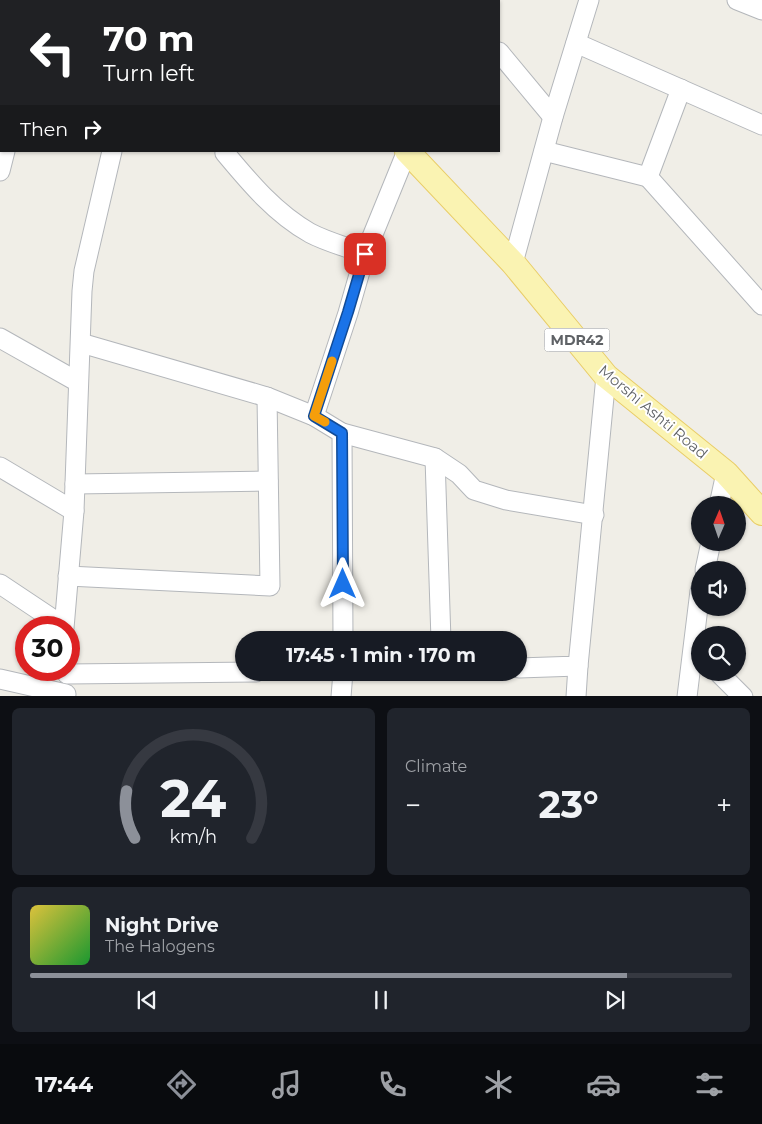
<!DOCTYPE html>
<meta charset="utf-8">
<style>
body{margin:0;font-family:Montserrat,sans-serif;background:#20242c;color:#f1f3f6;height:100vh;display:flex;flex-direction:column;font-size:19px;white-space:nowrap}
*{box-sizing:border-box;margin:0}
p{font-size:16px;color:#9ea1a6}
.icon{flex:none;width:28px;height:28px;fill:none;stroke:currentColor;stroke-width:2;stroke-linecap:round;stroke-linejoin:round}
.map{position:relative;height:696px;overflow:hidden}
.details{display:flex;flex-direction:column;gap:12px;padding:12px;background:#0d0f14;flex:1}
.details>*{flex:none}
.top-card{position:absolute;left:0px;top:0px;width:500px;height:152px;box-shadow:0 1px 4px #0004;background:#202124;color:#fff;overflow:hidden}
.needle{width:32px;rotate:2deg}
.tools{position:absolute;left:691px;top:496px;display:grid;gap:10px}
.tools a{display:grid;place-items:center;width:55px;height:55px;border-radius:50%;background:#171b24;box-shadow:0 1px 4px #0004;font-size:25px}
.speed{position:absolute;left:15px;top:616px;display:flex;gap:10px;font-size:25px;font-weight:700;text-align:center}
.speed>*{display:grid;place-content:center;width:65px;height:65px;border-radius:50%;background:#171b24;box-shadow:0 1px 4px #0004;line-height:1}
.speed .limit{border:8px solid #d22;background:#fff;color:#111}
.pin{position:absolute;display:grid;place-items:center;width:42px;height:42px;color:#fff;margin:-21px;border-radius:10px;box-shadow:0 2px 8px #0006}
.me{position:absolute;width:55px;margin:-28px;rotate:0deg;stroke-linejoin:round;filter:drop-shadow(0 0 4px #0008)}
.turn{display:flex;align-items:center;gap:18px;height:105px;padding:0 20px;font-size:22px}
.turn .icon{width:65px;height:65px;stroke-width:2.5}
.turn b{display:block;font-size:35px;line-height:42px}
.then{display:flex;align-items:center;height:48px;padding:0 20px;background:#0003;gap:10px;font-size:19px}
.big{font-size:38px;font-weight:700;line-height:1.1}
.details .tile{flex:1;display:flex;flex-direction:column;justify-content:center;gap:8px;min-width:0;padding:0 18px;border-radius:8px;background:#20242c}
.details .dial{align-items:center;gap:0}
.dial svg{height:130px;overflow:visible;fill:none;stroke:#363941;stroke-width:7;stroke-linecap:round;text-anchor:middle}
.dial text{fill:#f1f3f6;stroke:none}
.song{display:flex;align-items:center;gap:15px}
.cover{width:60px;height:60px;border-radius:8px;background:linear-gradient(135deg,hsl(50 70% 55%),hsl(130 70% 35%))}
.played{height:5px;border-radius:2px;background:linear-gradient(90deg,#8c9099 85%,#363941 85%)}
.keys{display:flex;justify-content:space-around;direction:ltr}
.heat{display:flex;justify-content:space-between;align-items:center;font-size:28px;direction:ltr}
.details .tiles{flex:1;display:grid;gap:12px;grid-template-columns:1fr 1fr}
.tile:last-child{grid-column:span 2}
.trip{position:absolute;left:235px;top:631px;width:292px;height:50px;border-radius:25px;background:#171b24;box-shadow:0 1px 4px #0004;font-weight:700;line-height:50px;text-align:center}
.dock{display:flex;height:80px;justify-content:space-around;align-items:center;background:#090b0e;color:#9ea1a6}
.dock .icon{width:35px;height:35px}
.dock .on{color:#8c9099}
.dock b{font-size:22px;color:#f1f3f6}
.map>svg:first-child{display:block}
.lines{fill:none;stroke-linecap:round;stroke-linejoin:round}
.minor-casing{stroke:#b4b7bb;stroke-width:21}
.major-casing{stroke:#e9cd67;stroke-width:26}
.minor{stroke:#fff;stroke-width:19}
.major{stroke:#faf3b2;stroke-width:24}
.route-casing{stroke:#114b97;stroke-width:12}
.route{stroke:#1a73e8;stroke-width:9}
.slow{stroke:#f59e0b;stroke-width:9}
.labels{text-anchor:middle;stroke-width:4;stroke-linejoin:round;paint-order:stroke}
.shield{fill:#fff;stroke:#8f9194;stroke-width:1}
.shield-label{font-size:14px;font-weight:bold;fill:#5f6266}
.street-label{font-size:15px;fill:#5f6266;stroke:#fff}
</style>
<div class="map">
<svg width="762" height="697" viewBox="0 0 762 697">
<rect width="100%" height="100%" fill="#f0eee7"/>
<g class="lines">
<g class="minor-casing">
<g id="minor">
<polyline points="450,0 451,1"/>
<polyline points="737,0 762,10"/>
<polyline points="34,1 34,0"/>
<polyline points="150,1 150,0"/>
<polyline points="576,43 762,125"/>
<polyline points="499,52 553,117"/>
<path d="M226,151L225,153C250,183 275,213 310,233C327,242 347,247 365,254"/>
<polyline points="544,151 648,177 681,89"/>
<polyline points="0,171 5,151"/>
<polyline points="648,177 762,305"/>
<polyline points="513,263 553,117 589,0"/>
<polyline points="0,338 78,382"/>
<polyline points="81,343 267,397 314,416 342,433 343,640"/>
<polyline points="314,416 348,313 365,254 407,151"/>
<polyline points="342,433 435,458 459,474 474,490 506,500 594,515"/>
<polyline points="435,458 441,640"/>
<polyline points="0,467 74,511"/>
<polyline points="75,484 268,481"/>
<polyline points="719,505 726,473"/>
<polyline points="705,570 711,542"/>
<polyline points="68,576 270,586 267,397"/>
<polyline points="0,584 63,626"/>
<polyline points="64,628 74,511 82,291 84,271 112,151"/>
<polyline points="519,668 578,666 606,376"/>
<polyline points="718,672 743,697"/>
<polyline points="67,674 256,672"/>
<polyline points="0,679 66,694"/>
<polyline points="341,697 343,672"/>
<polyline points="576,697 578,666"/>
<polyline points="687,697 700,591"/>
</g>
</g>
<g class="major-casing">
<g id="major">
<polyline points="270,0 271,1"/>
<polyline points="407,151 513,263 606,376 726,473 762,513"/>
</g>
</g>
<use href="#minor" class="minor"/>
<use href="#major" class="major"/>
</g>
<g class="lines">
<g class="route-casing">
<polyline id="route" points="343,584 342,433 314,416 348,312 365,254"/>
</g>
<use href="#route" class="route"/>
<polyline class="slow" points="325,422 314,416 332,361"/>
</g>
<g class="labels">
<rect class="shield" x="544.5" y="328.5" width="65" height="23" rx="4"/>
<g class="shield-label">
<text x="577" y="345">MDR42</text>
</g>
<g class="street-label">
<text transform="translate(653 412) rotate(40)" y="5">Morshi Ashti Road</text>
</g>
</g>
</svg>
<div class="tools">
<a><svg class="needle" viewBox="-14 -14 28 28"><path d="M0-13l5 13h-10z" fill="#e53935"/><path d="M0 13l5-13h-10z" fill="#9ea1a6"/></svg></a>
<a><svg class="icon" aria-label="sound" viewBox="0 0 24 24"><path d="M4 9h4l5-4v14l-5-4H4zM17 9q2 3 0 6"/></svg></a>
<a><svg class="icon" aria-label="search" viewBox="0 0 24 24"><circle cx="10" cy="10" r="6"/><path d="M15 15l6 6"/></svg></a>
</div>
<div class="speed"><div class="limit">30</div></div>
<div class="pin" style="left:365px;top:254px;background:#d93025"><svg class="icon" aria-label="arrive" viewBox="0 0 24 24"><path d="M6 21V4h12l-3 4 3 4H6"/></svg></div>
<svg class="me" style="left:343px;top:584px" viewBox="-20 -20 40 40"><path d="M0-17L14 15 0 8-14 15z" fill="#1a73e8" stroke="#fff" stroke-width="4"/></svg>
<div class="trip">17:45 · 1 min · 170 m</div>
<div class="top-card">
<div class="turn"><svg class="icon" aria-label="left" viewBox="0 0 24 24"><path d="M17 20v-9H6M10 6l-5 5 5 5"/></svg><div><b>70 m</b>Turn left</div></div>
<div class="then">Then<svg class="icon" aria-label="right" viewBox="0 0 24 24"><path d="M7 20v-9h11M14 6l5 5-5 5"/></svg></div>
</div>
</div>
<section class="details">
<div class="tiles">
<div class="tile dial"><svg viewBox="0 0 100 80">
<path d="M14 69A42 42 0 1 1 86 69"/>
<path d="M14 69A42 42 0 0 1 9 40" stroke="#8c9099"/>
<text x="50" y="56" font-size="32" font-weight="700">24</text>
<text x="50" y="72" font-size="11">km/h</text>
</svg></div>
<div class="tile"><p>Climate</p>
<div class="heat"><a>−</a><b class="big">23°</b><a>+</a></div>
</div>
<div class="tile">
<div class="song"><i class="cover"></i><div><b>Night Drive</b><p>The Halogens</p></div></div>
<div class="played"></div>
<div class="keys"><svg class="icon" aria-label="previous" viewBox="0 0 24 24"><path d="M18 5L8 12l10 7zM5 5v14"/></svg><svg class="icon" aria-label="pause" viewBox="0 0 24 24"><path d="M8 5v14M16 5v14"/></svg><svg class="icon" aria-label="next" viewBox="0 0 24 24"><path d="M6 5l10 7-10 7zM19 5v14"/></svg></div>
</div>
</div>
</section>
<nav class="dock">
<b>17:44</b>
<svg class="icon on" aria-label="directions" viewBox="0 0 24 24"><path d="M12 3l9 9-9 9-9-9zM9 14v-3h6M13 9l2 2-2 2"/></svg>
<svg class="icon" aria-label="music" viewBox="0 0 24 24"><path d="M9 18V5l10-2v13"/><circle cx="6" cy="18" r="3"/><circle cx="16" cy="16" r="3"/></svg>
<svg class="icon" aria-label="phone" viewBox="0 0 24 24"><path d="M5 4h4l2 5-3 2q2 4 5 5l2-3 5 2v4C11 20 4 13 5 4z"/></svg>
<svg class="icon" aria-label="climate" viewBox="0 0 24 24"><path d="M12 3v18M4 7l16 10M4 17L20 7"/></svg>
<svg class="icon" aria-label="car" viewBox="0 0 24 24"><path d="M5 17H2v-5l4-1 3-4h7l3 4 3 1v5h-3M9 17h6M6 11h13"/><circle cx="7" cy="17" r="2"/><circle cx="17" cy="17" r="2"/></svg>
<svg class="icon" aria-label="filters" viewBox="0 0 24 24"><path d="M4 7h16M4 17h16"/><circle cx="9" cy="7" r="2"/><circle cx="15" cy="17" r="2"/></svg>
</nav>
